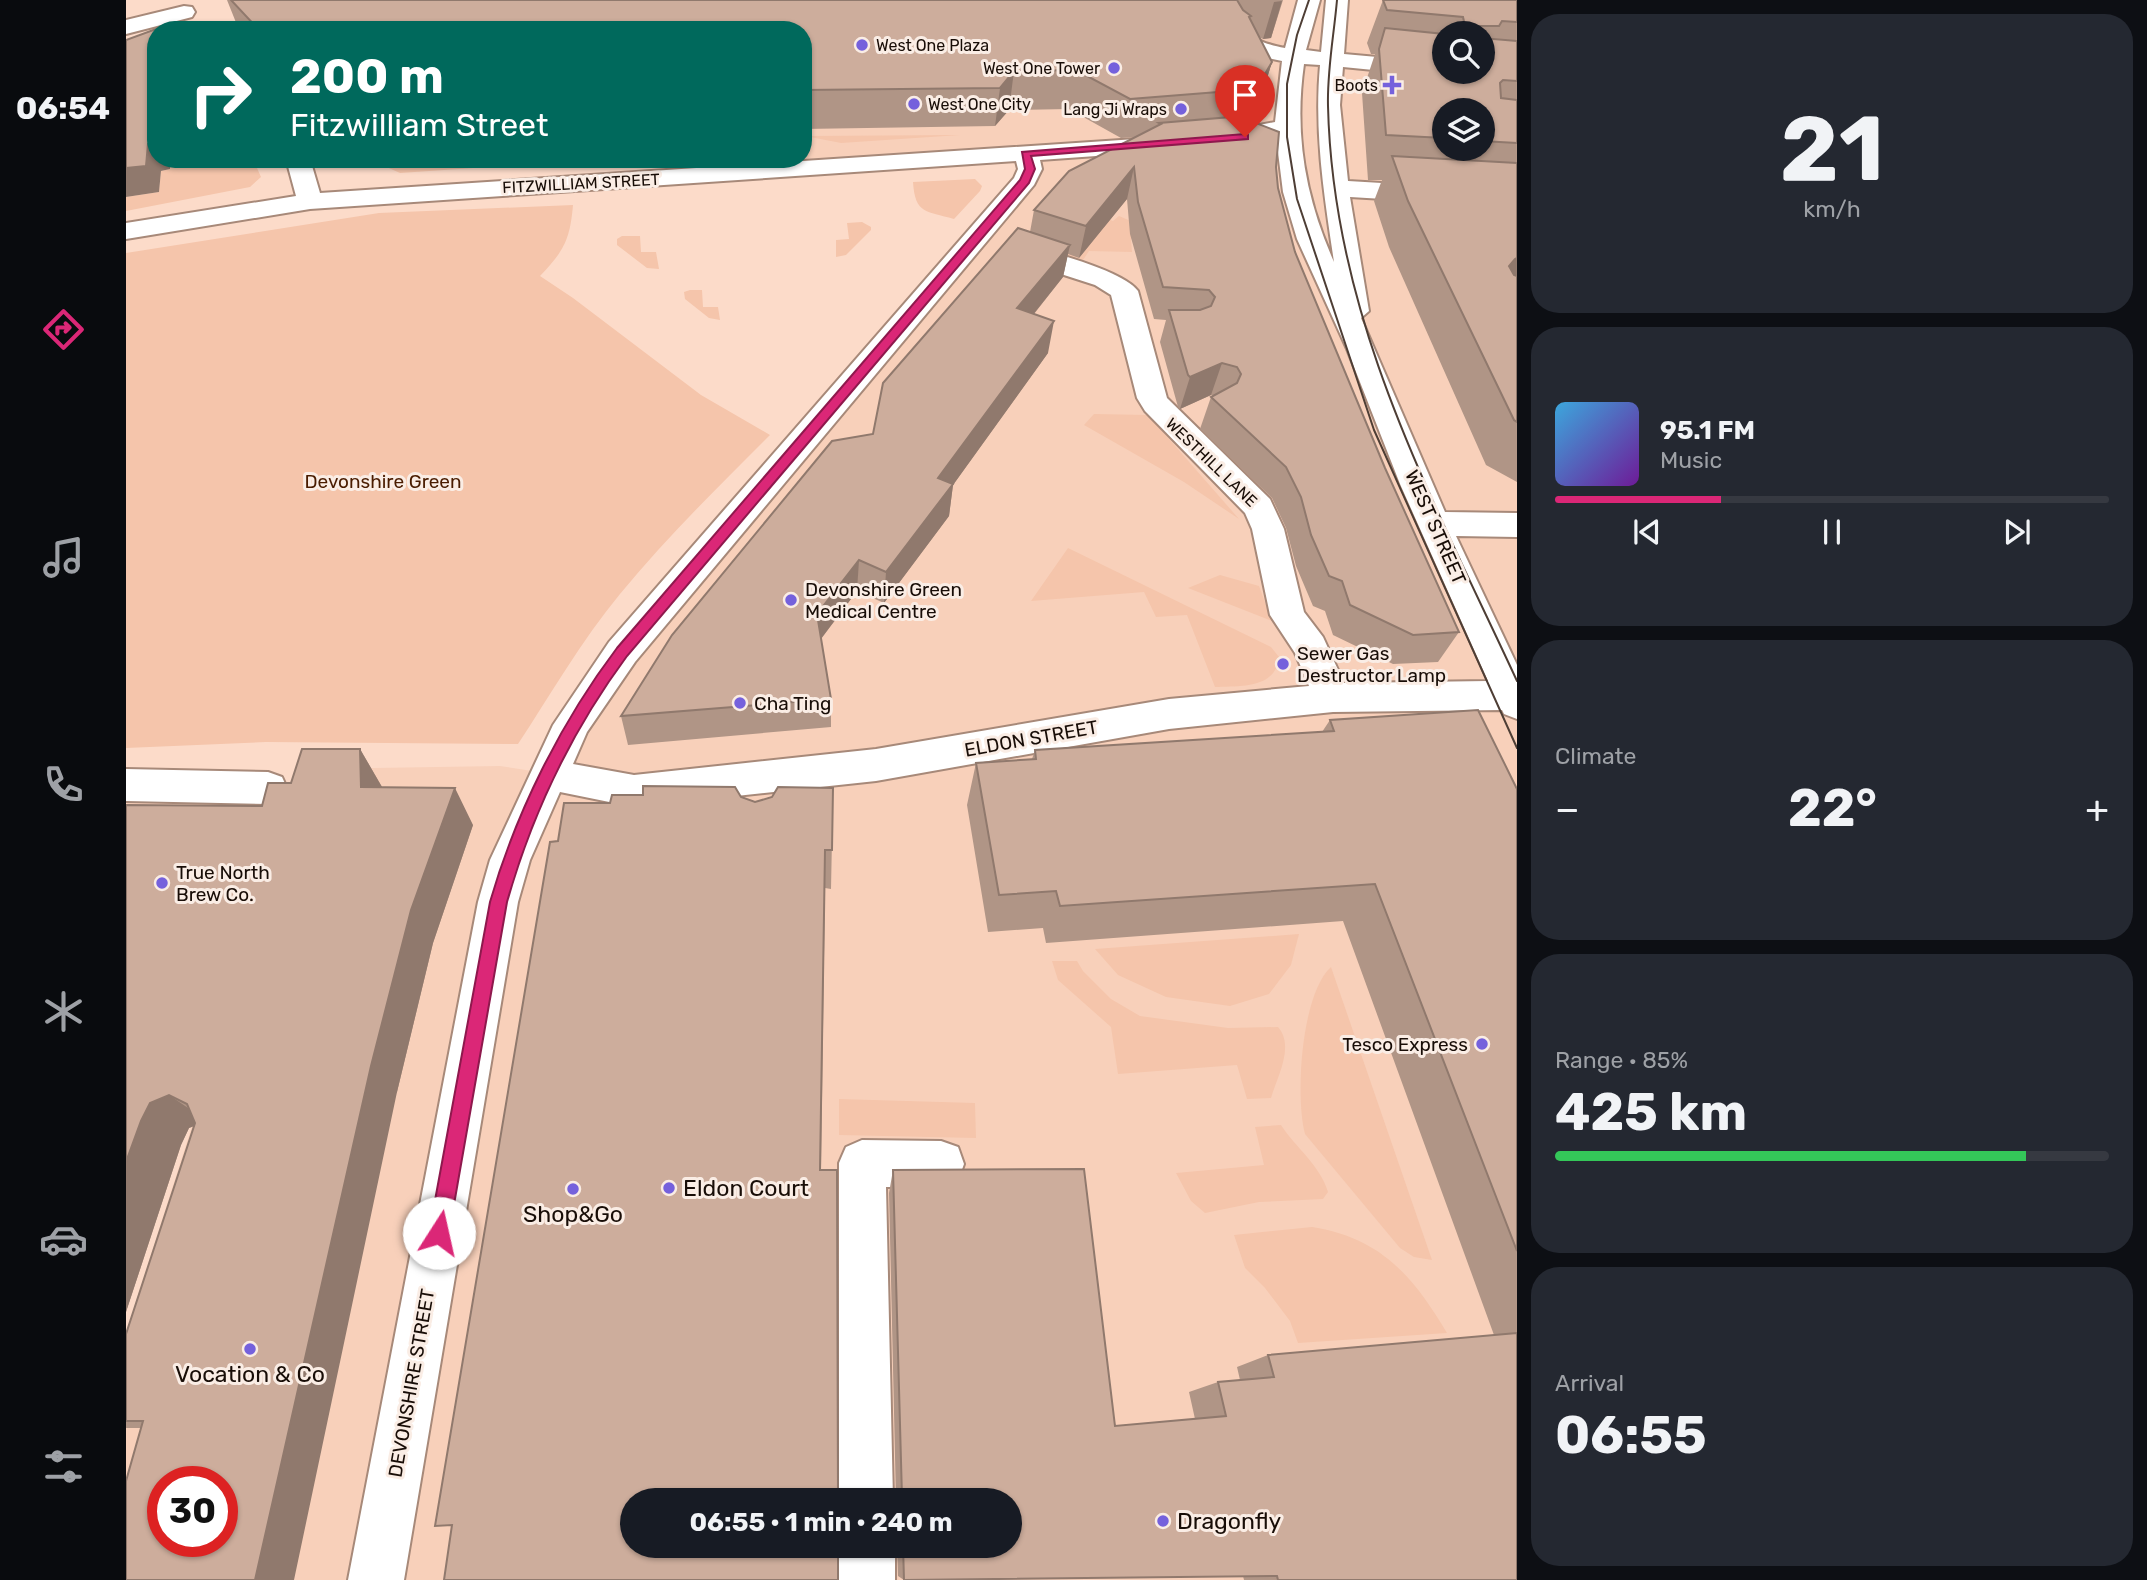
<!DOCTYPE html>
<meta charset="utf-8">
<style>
body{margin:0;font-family:Rubik,sans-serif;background:#242831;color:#f1f3f6;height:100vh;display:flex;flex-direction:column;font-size:26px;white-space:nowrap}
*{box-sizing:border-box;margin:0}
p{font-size:23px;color:#9ea1a6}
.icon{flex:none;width:38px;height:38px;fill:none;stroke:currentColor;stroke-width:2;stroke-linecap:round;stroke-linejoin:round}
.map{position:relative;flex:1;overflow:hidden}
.sheet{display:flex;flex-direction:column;gap:14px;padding:14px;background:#0d0f14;width:630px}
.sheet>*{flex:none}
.hud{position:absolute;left:21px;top:21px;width:665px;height:147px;border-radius:28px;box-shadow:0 2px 5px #0004;background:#00695c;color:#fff;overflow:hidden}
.controls{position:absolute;left:1306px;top:21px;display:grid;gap:14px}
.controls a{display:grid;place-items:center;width:63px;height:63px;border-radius:50%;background:#171b24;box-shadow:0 2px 5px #0004;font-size:35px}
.speed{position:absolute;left:21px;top:1466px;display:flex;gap:14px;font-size:35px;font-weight:700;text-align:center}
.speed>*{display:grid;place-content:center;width:91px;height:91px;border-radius:50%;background:#171b24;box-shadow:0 2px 5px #0004;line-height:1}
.speed .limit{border:10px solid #d22;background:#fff;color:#111}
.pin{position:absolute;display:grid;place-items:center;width:60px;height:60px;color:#fff;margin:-72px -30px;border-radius:50% 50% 50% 0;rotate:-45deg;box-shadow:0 0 7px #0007}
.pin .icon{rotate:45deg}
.me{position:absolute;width:77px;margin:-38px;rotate:10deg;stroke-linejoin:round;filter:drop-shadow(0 0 5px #0008)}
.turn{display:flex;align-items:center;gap:24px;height:147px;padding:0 28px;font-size:32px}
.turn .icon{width:91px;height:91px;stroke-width:2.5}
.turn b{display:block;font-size:49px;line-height:60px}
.big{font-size:52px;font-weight:700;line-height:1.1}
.sheet .widget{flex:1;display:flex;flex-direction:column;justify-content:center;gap:10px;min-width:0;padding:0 24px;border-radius:28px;background:#242831}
.sheet .dial{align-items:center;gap:0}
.dial b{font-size:91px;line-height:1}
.song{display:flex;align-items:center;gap:21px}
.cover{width:84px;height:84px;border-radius:10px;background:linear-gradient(135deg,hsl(200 70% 55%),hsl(280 70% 35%))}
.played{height:7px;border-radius:4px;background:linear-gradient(90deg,#db2777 30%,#363941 30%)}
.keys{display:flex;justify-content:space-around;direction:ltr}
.heat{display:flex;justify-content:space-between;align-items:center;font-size:38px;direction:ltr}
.charge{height:10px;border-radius:5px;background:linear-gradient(90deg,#34c759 85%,#363941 0)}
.trip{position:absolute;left:494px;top:1488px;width:402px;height:70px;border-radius:35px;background:#171b24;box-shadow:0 2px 5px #0004;font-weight:700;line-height:70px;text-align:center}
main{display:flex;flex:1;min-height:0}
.dock{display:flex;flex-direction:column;width:126px;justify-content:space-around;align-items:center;background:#090b0e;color:#9ea1a6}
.dock .icon{width:49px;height:49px}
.dock .on{color:#db2777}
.dock b{font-size:32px;color:#f1f3f6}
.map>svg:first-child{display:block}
.built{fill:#f8d0ba;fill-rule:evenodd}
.green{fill:#f5c5ab}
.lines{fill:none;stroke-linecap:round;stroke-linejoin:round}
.minor-casing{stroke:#a78979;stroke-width:4}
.minor{fill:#fff;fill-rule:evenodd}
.tram{stroke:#4e3e35;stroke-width:2}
.wall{fill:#b09586;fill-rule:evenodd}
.shaded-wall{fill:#90796d}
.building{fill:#cdad9c;stroke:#90796d;stroke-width:2;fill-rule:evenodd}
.route{fill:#db2777;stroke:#8e194d;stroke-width:2}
.poi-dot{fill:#7561dc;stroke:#faede5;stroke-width:2.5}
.labels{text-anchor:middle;stroke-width:6;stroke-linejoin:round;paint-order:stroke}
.far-poi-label{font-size:16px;fill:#180d07;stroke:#faede5;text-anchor:end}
.far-street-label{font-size:16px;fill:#180d07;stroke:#faede5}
.park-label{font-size:19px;fill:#4a1c00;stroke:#faede5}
.street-label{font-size:19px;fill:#180d07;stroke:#faede5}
.poi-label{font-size:19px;fill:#180d07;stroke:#faede5;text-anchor:start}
.near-poi-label{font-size:23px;fill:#180d07;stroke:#faede5;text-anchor:start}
</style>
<main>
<nav class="dock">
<b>06:54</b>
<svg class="icon on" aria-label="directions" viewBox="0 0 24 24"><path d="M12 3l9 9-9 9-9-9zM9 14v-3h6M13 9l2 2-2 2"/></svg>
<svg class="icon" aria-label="music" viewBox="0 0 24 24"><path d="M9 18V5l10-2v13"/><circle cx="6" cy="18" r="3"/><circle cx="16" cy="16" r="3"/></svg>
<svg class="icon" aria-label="phone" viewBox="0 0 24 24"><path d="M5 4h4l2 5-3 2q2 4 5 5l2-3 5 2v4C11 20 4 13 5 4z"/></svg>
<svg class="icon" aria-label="climate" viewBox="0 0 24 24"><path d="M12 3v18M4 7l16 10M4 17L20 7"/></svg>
<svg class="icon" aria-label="car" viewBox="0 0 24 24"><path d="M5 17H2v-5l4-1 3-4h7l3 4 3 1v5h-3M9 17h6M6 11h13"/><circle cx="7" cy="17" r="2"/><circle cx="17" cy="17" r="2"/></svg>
<svg class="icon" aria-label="filters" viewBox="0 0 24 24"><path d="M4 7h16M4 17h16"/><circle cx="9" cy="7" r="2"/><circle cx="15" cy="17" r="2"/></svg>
</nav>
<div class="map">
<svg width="1391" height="1580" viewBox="0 0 1391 1580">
<rect width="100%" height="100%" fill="#fcdbc9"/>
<path class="built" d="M806,0H1391V1580H0V1333L66,1126L90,1127L0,1090V785L158,788L184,769L374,766L425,774L438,747L899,180L900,154L666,171L664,159H677V88ZM1318,33H1356V72H1318ZM1318,110H1356V149H1318ZM37,1482H96V1542H37ZM506,1500H884V1545H506Z"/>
<g class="green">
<polygon points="834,135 715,143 679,136"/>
<polygon points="87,159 127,159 135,177 124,187 0,211 0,197 33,192 35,171 44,169 44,165"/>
<polygon points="480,159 274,173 245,160 264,160"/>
<path d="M849,179L856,186L854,191L828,219C800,211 789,214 787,182Z"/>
<polygon points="939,202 987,221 993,216 1045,238 1005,239 1006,252 963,251 953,266 891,247 907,229"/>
<path d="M447,205C444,240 438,251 414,276L447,298L575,395L644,435C592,487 540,538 494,594C455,641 425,694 392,744L140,742L0,748V253L253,213Z"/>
<polygon points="736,222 745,227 745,230 720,255 710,257 710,240 723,239 721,223"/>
<polygon points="496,236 514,236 515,252 530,252 533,269 521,268 491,245 491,239"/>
<polygon points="564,290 576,290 577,307 592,307 594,320 583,318 559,299 558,292"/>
<polygon points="968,414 1022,415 1113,519 1058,482 958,425"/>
<path d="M942,548L1145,647L1153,657C1150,689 1114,686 1089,687L1061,615L1030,617L1018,592L905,601Z"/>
<polygon points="1094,575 1133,586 1146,621 1062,588"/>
<polygon points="1173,934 1165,965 1143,994 1104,1006 1040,997 992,975 969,949"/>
<path d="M926,961H951L957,971L985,999L1014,1016L1102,1028L1152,1027C1169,1046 1151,1077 1145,1098L1121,1099L1111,1065L992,1074L985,1027L932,980Z"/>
<path d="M1205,967L1306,1260L1288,1257L1274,1248L1179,1134C1169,1097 1175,994 1205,967Z"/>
<polygon points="713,1099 849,1103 850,1138 713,1135"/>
<path d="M1155,1125C1170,1148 1194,1165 1202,1192L1197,1199L1133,1202L1079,1213L1065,1201L1050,1173L1138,1165L1129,1127Z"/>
<path d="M1186,1227C1255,1238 1287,1276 1321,1333L1172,1343L1164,1321L1139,1288L1119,1268L1108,1235Z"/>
</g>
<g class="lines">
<g class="minor-casing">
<g id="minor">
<path d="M1082,0H1104C1123,33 1119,40 1159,48L1172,0H1194L1180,50L1195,52L1200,0H1222L1218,54L1318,63V72H1328L1318,77L1217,67L1214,105L1222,181L1391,191V207L1224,197L1243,311L1235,318L1319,512L1391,513V537L1330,536L1391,665V719L1378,714L1376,710L1207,712L1043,729L750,781L508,807L434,792L404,860L392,902L278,1580H222L352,902L364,860L427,725L483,642L888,178L892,169L890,161L184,209L0,239V223L170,196L160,159H184L194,193L1040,137L1049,139L1052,144L1049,149L1040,151L914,160L916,169L908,185L509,662L461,732L447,764L508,775L750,749L1043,699L1183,686L1169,653L1144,615L1126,529L1119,513L1019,411L1011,398L985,295L969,285L882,257L878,251L882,245L891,243C918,250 997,270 1012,291L1041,398L1144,499L1158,529L1178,612L1197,637L1218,683L1362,681L1274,484L1221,349L1171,239L1157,192L1150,136L1100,145L1091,143L1088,138L1091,133L1149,122L1156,61L1118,53L1109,46ZM1178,64L1194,65C1188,133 1198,195 1208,262C1179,197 1168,134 1178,64Z"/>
<polygon points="58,6 66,7 69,12 66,17 0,34 0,20"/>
<polygon points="0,769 142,772 156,777 161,788 156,799 142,804 0,801"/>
<polygon points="736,1140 815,1141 832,1147 838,1164 832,1181 815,1187 760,1187 767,1500 713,1500 713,1163 720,1147"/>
<rect x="713" y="1545" width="56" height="35"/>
</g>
</g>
<use href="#minor" class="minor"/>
<g class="tram">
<polyline points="1183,0 1171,35 1161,84 1161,137 1171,199 1248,430 1391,748"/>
<path d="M1211,0C1208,35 1201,70 1202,106C1207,319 1304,493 1391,681"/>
</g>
</g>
<g class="wall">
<polygon points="101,0 1157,0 1145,38 1137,39 1133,37 1146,62 1134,101 1123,120 1150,167 1152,188 1169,252 1259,468 1333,632 1312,662 1267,664 1207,635 1199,611 1187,606 1170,566 1160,528 1146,498 1074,429 1085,397 1088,395 1085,395 1054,409 1052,407 1034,342 1040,320 1028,319 1004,234 1001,199 953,258 942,254 937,277 908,314 922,353 827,485 823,516 758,603 731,591 695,639 705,699 705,727 502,745 495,716 747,434 904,232 908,210 1010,137 995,138 943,109 883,110 869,126 677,129 677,30 113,30"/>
<path d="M1257,0H1391V482L1360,465L1263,247L1248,201L1256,180H1242L1236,93L1249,54H1245L1241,43ZM1318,33H1356V72H1318ZM1318,110H1356V149H1318Z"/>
<polygon points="1204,720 1391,789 1391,1580 1118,1580 1117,1576 778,1580 772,1576 771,1545 884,1545 770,1500 763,1193 767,1170 989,1426 1069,1419 1063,1392 1092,1382 1114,1380 1111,1367 1142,1355 1368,1335 1217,921 920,943 917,928 862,932 841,805 850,763 906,759 909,750 1196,732"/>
<polygon points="234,749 256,787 347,825 307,943 271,1092 15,1428 0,1428 0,1334 68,1126 63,1128 55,1145 0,1312 0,805 136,806"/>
<polygon points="707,788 705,889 699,888 695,1170 712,1497 326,1526 309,1526 432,841 484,803 615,797 629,802"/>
</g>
<g class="shaded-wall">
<polygon points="1156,1 1145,38 1137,39 1148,2"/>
<polygon points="1146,62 1134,101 1119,127 1130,89"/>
<polygon points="888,71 883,110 869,126 874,88"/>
<polygon points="30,143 30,159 48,159 47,165 44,165 44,169 35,171 33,192 0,197 0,168 22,144"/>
<polygon points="1008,167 1001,199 953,258 960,226"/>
<polygon points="944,245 937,277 886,341 891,308"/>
<polygon points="1391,258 1391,294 1383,266 1389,259"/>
<polygon points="928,321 922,353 827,485 823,516 758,603 760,572 812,478"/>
<polygon points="1096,363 1085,395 1054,409 1064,377"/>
<polygon points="733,560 731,591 691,644 691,614"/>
<polygon points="234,749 256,787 235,787"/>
<polygon points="329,788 347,825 307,943 271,1092 168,1580 129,1580 245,1066 285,910"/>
<polygon points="43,1095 81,1121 63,1128 55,1145 0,1312 0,1162 15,1121 24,1103"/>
</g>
<g class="building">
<polygon points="105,0 1111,0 1117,10 1125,16 1123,17 1146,62 1130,89 1004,99 950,70 888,71 874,88 677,90 677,30 133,30"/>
<polygon points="1257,0 1391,0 1391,22 1376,21 1373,26 1339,26 1337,17 1261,10"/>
<polygon points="41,25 41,30 30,30 30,143 22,144 20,166 0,168 0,40"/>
<polygon points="1259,28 1318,34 1318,72 1356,72 1356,38 1391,41 1391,81 1377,80 1374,83 1375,98 1391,100 1391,143 1356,141 1356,110 1318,110 1318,138 1260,135 1253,49"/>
<polygon points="1118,116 1117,118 1153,132 1150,167 1152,188 1169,252 1259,468 1333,632 1287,635 1224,605 1216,581 1203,576 1185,535 1175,497 1160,467 1085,397 1111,383 1115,374 1111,367 1096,363 1064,377 1062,375 1043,310 1074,310 1085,306 1089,297 1083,290 1037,287 1012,202 1008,167 960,226 908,210 943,171 1035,124 1033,123"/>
<polygon points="1266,156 1391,163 1391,258 1389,259 1383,266 1388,275 1391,276 1391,422 1388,420 1282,201"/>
<polygon points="892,228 944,245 891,308 928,321 812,478 827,484 760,572 733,560 691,614 705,699 495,716 546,635 706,441 747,434 757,383"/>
<polygon points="1352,710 1391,789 1391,1251 1249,884 934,906 930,891 873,895 850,763 910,759 909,750 1208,731 1204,720"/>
<path d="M176,749H234L235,787L329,788L285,910L245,1066L129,1580H0V1481L17,1421H0V1334L69,1123L61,1104L43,1095L24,1103L15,1121L0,1162V805L136,806L142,783H165ZM37,1482H96V1542H37Z"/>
<polygon points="517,786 609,787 615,797 629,802 646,797 652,787 707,788 706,850 699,850 694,1170 711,1170 712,1497 714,1500 506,1500 506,1545 712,1545 712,1580 318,1580 326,1525 309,1526 424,842 432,841 438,803 484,803 486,795 517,795"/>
<polygon points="958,1169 989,1426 1100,1416 1092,1382 1148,1377 1142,1355 1391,1333 1391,1580 1152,1580 1151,1576 778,1580 777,1545 884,1545 884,1500 773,1500 776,1497 767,1170"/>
</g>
<path class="route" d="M1119,134L1122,135V139L905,156L909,169L903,183L501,656C447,729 406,814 381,902L323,1233L320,1240L313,1243L306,1240L303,1233L364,902C390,812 435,722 491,648L894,180L899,169L896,152Z"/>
<g class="poi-dot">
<circle cx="736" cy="45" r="7"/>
<circle cx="988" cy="68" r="7"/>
<path d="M1262.5 74.5h7v7h7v7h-7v7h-7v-7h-7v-7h7z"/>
<circle cx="788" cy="104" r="7"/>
<circle cx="1055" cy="109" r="7"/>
<circle cx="665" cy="600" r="7"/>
<circle cx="1157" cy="664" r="7"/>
<circle cx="614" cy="703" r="7"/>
<circle cx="36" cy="883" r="7"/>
<circle cx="1356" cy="1044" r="7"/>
<circle cx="543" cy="1188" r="7"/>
<circle cx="447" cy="1189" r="7"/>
<circle cx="124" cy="1349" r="7"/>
<circle cx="1037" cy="1521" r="7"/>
</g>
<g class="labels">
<g class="far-poi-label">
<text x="750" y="51" text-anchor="start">West One Plaza</text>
<text x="974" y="74">West One Tower</text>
<text x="1252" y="91">Boots</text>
<text x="802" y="110" text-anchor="start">West One City</text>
<text x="1041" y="115">Lang Ji Wraps</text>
</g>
<g class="far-street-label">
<text transform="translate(455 183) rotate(-3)" y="6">FITZWILLIAM STREET</text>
<text transform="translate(1086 462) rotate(44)" y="6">WESTHILL LANE</text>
</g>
<g class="park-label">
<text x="257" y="488">Devonshire Green</text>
</g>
<g class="street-label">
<text transform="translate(1310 527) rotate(66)" y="7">WEST STREET</text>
<text transform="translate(905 738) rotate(-10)" y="7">ELDON STREET</text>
<text transform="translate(285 1383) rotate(-80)" y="7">DEVONSHIRE STREET</text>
</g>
<g class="poi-label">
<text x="679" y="596">Devonshire Green<tspan x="679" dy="22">Medical Centre</tspan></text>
<text x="1171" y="660">Sewer Gas<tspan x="1171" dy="22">Destructor Lamp</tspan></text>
<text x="628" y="710">Cha Ting</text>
<text x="50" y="879">True North<tspan x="50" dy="22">Brew Co.</tspan></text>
<text x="1342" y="1051" text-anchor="end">Tesco Express</text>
</g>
<g class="near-poi-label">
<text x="557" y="1196">Eldon Court</text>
<text x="447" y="1222" text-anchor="middle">Shop&amp;Go</text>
<text x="124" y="1382" text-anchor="middle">Vocation &amp; Co</text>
<text x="1051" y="1529">Dragonfly</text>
</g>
</g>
</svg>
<div class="controls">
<a><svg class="icon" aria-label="search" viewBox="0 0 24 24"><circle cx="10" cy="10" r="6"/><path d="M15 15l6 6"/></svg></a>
<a><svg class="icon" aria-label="layers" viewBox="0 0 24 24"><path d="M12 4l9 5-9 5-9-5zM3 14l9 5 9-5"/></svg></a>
</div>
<div class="speed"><div class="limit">30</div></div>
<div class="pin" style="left:1119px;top:137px;background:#d93025"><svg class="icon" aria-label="arrive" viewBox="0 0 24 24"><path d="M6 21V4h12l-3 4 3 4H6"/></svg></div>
<svg class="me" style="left:313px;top:1233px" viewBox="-20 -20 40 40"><circle r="19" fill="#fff"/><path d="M0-13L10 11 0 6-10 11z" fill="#db2777"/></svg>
<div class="trip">06:55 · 1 min · 240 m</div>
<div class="hud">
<div class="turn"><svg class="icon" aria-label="right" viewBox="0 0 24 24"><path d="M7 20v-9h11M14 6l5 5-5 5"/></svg><div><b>200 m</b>Fitzwilliam Street</div></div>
</div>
</div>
<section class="sheet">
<div class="widget dial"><b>21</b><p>km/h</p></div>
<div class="widget">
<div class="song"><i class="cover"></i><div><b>95.1 FM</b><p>Music</p></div></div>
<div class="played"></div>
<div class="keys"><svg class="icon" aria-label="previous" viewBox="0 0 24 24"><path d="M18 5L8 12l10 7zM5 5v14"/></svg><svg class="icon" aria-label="pause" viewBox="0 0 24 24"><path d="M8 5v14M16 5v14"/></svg><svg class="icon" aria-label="next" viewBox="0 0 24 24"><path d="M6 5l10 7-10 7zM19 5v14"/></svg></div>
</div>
<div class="widget"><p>Climate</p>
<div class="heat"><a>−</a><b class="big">22°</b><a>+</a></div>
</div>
<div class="widget"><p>Range · 85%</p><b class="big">425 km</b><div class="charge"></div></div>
<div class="widget"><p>Arrival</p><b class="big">06:55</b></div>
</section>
</main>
